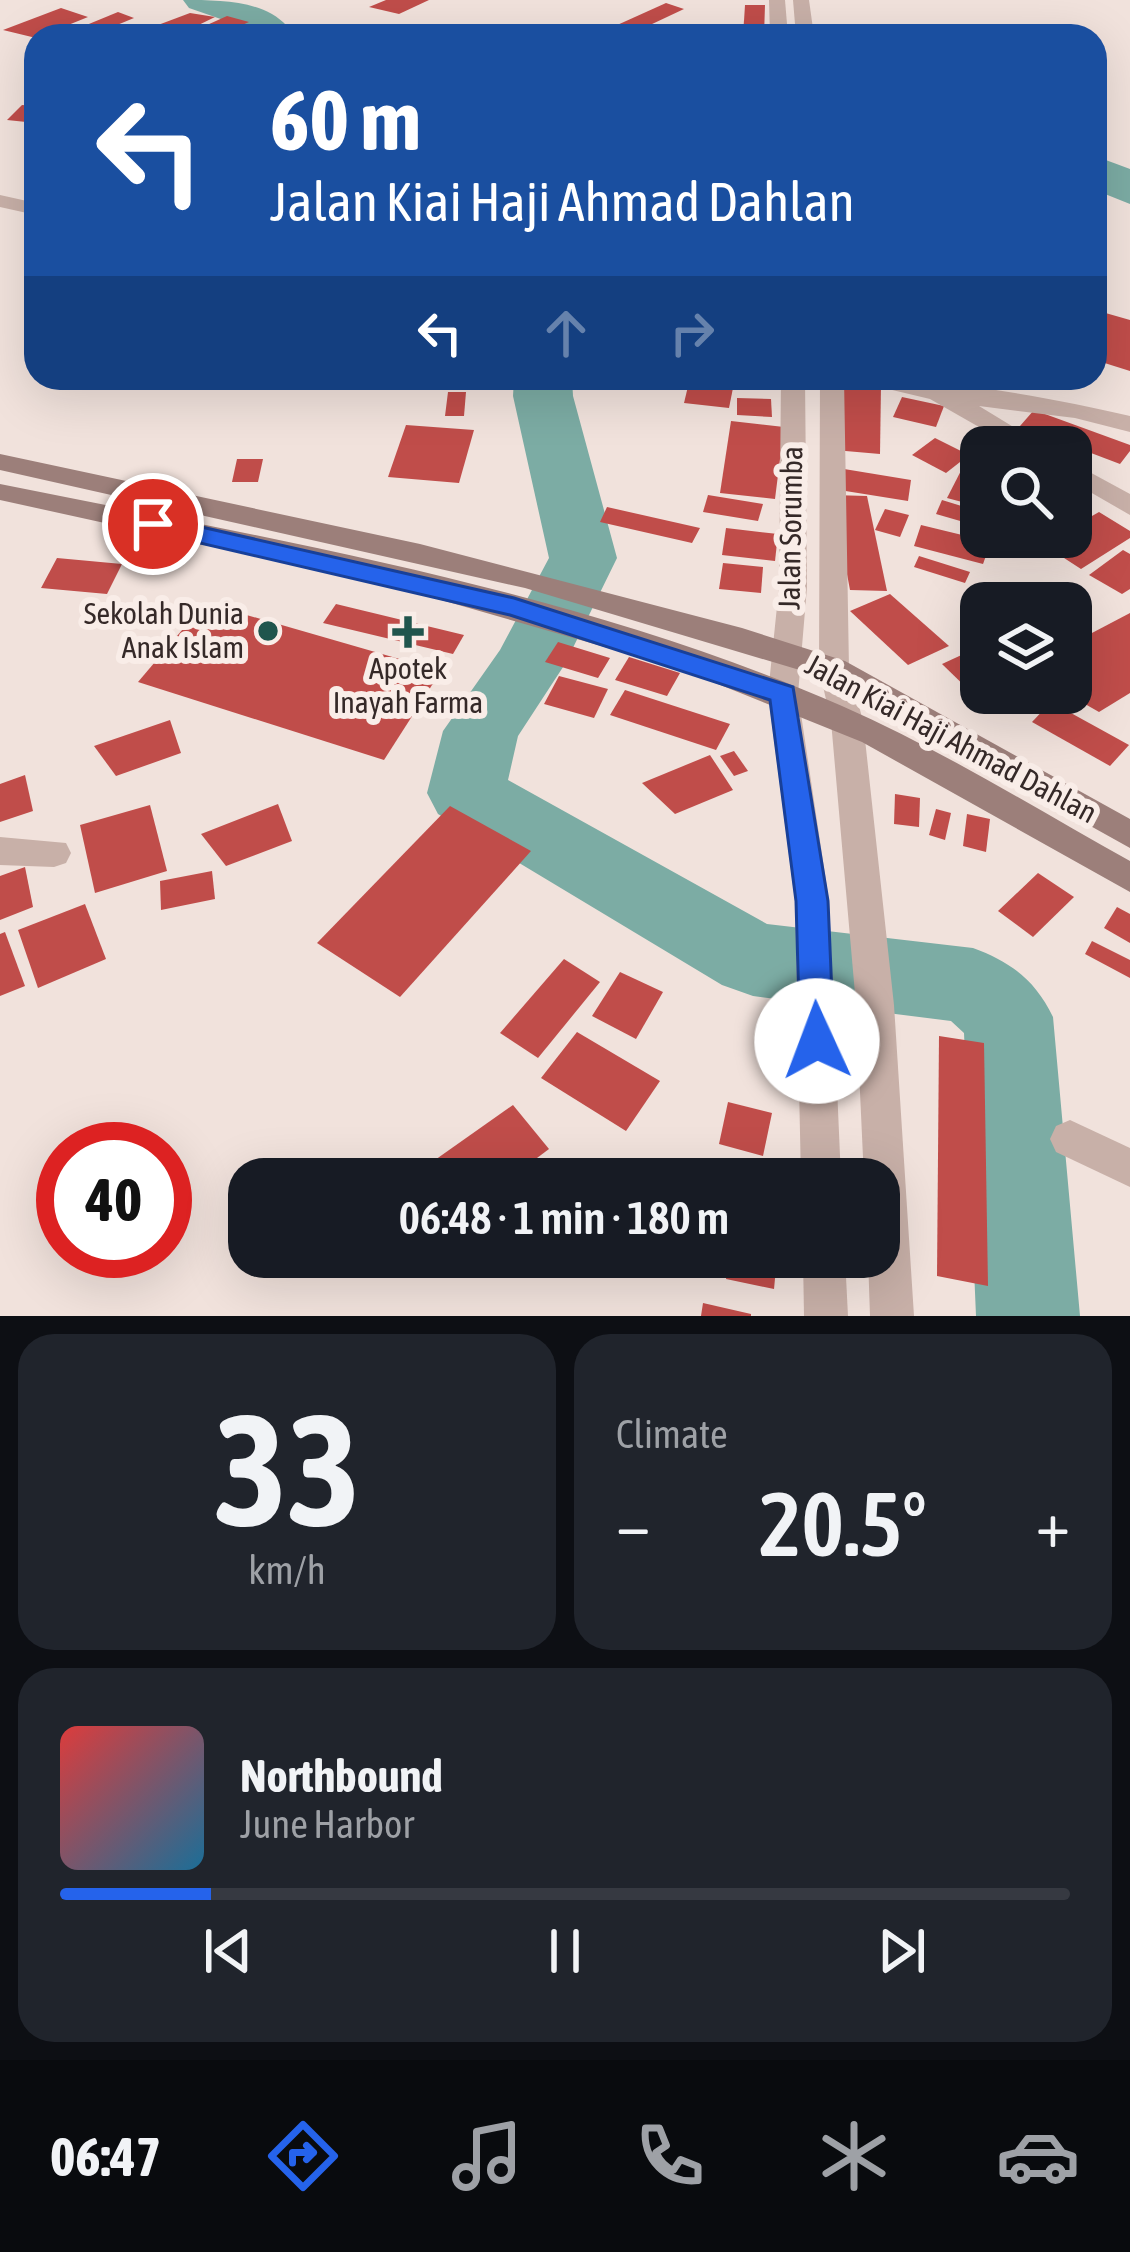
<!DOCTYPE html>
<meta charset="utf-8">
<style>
body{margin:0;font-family:"Asap Condensed",sans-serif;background:#20242c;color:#f1f3f6;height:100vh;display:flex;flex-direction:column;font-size:45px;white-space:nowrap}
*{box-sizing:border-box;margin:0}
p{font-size:39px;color:#9ea1a6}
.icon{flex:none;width:66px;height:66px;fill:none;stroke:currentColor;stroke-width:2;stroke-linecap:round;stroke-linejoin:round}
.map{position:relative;height:1316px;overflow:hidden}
.details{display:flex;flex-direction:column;gap:18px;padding:18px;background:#0d0f14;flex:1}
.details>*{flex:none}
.hud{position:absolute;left:24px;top:24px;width:1083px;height:366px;border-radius:36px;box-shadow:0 12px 48px #0002;background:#1a4fa0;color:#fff;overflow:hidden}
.buttons{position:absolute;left:960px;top:426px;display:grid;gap:24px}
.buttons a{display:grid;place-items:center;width:132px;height:132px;border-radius:24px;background:#171b24;box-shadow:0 12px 48px #0002;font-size:60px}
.speed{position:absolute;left:36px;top:1122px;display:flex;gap:24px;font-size:60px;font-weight:700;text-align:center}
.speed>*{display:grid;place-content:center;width:156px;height:156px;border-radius:50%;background:#171b24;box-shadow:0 12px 48px #0002;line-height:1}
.speed .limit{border:18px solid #d22;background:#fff;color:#111}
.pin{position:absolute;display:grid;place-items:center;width:102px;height:102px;color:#fff;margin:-51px;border:6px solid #fff;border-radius:50%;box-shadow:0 3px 12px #0007}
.me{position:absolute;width:132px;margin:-66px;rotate:358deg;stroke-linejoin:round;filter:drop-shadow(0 0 9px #0008)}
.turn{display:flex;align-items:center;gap:42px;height:252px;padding:0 48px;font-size:54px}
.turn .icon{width:156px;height:156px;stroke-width:2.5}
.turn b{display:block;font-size:84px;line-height:102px}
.lanes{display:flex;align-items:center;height:114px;padding:0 48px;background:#0003;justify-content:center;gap:60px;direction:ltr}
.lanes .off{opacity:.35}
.big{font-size:90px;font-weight:600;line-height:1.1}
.details .widget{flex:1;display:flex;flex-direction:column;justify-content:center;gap:18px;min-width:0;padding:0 42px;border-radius:36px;background:#20242c}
.details .dial{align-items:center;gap:0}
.dial b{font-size:156px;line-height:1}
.song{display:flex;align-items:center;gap:36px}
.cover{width:144px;height:144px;border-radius:18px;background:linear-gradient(135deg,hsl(0 70% 55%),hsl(200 70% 35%))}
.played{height:12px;border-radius:6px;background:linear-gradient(90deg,#2563eb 15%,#363941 15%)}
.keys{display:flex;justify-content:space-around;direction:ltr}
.heat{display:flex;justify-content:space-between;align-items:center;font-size:66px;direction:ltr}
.details .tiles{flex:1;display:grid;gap:18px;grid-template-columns:1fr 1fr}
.widget:last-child{grid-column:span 2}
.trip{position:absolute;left:228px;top:1158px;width:672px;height:120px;border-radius:36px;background:#171b24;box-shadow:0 12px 48px #0002;font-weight:600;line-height:120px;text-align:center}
.tab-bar{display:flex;height:192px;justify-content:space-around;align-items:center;background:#090b0e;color:#9ea1a6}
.tab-bar .icon{width:84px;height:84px}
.tab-bar .active{color:#2563eb}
.tab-bar b{font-size:54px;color:#f1f3f6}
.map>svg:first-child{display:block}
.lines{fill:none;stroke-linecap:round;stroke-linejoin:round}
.river{fill:#7caca4;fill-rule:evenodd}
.building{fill:#c04d4a}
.minor{fill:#c8b0a8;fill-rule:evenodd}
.tertiary{fill:#c8b0a8;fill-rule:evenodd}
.secondary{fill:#9c7f7a;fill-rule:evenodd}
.route{fill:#2563eb;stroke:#184099;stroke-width:3}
.poi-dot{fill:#20554d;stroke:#f9ede8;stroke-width:4.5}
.labels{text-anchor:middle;stroke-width:12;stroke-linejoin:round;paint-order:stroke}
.street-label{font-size:30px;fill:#352928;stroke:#f9ede8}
.poi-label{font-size:30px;fill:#352928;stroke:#f9ede8;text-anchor:end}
</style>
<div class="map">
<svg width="1130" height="1316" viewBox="0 0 1130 1316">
<rect width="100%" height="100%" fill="#f1e2dc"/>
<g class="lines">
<g class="river">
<path d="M183,0C220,0 263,0 287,26L278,36H228L238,25L189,8Z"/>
<polygon points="1095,156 1130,169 1130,204 1095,190"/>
<path d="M514,378H572L573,396L617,558L565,664L518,736L508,780L767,924L973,948C1011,962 1035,980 1053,1017L1080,1316H976L964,1033L951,1021L753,996L722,985L438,814L427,793L443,731L500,650L549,558L513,396Z"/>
</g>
</g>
<g class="building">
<polygon points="386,0 429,0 399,14 369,7"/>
<polygon points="666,3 684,9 633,33 615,26"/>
<polygon points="745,5 765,5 764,36 743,36"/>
<polygon points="61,8 88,17 36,38 3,30"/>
<polygon points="118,12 134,18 100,32 84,26"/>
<polygon points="190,13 215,17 178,35 150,28"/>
<polygon points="227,16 249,22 217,36 187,34"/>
<polygon points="22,105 36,106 36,123 7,120"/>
<polygon points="1095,310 1130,320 1130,371 1095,360"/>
<polygon points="690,378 735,378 729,408 684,403"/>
<polygon points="838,381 881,385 880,454 834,450"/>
<polygon points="448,392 466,392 464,416 445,416"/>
<polygon points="902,397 944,406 936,427 893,417"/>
<polygon points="737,398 771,399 772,417 737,415"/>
<polygon points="1034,410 1130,445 1130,451 1120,464 1020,426"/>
<polygon points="731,421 784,427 775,499 720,493"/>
<polygon points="406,425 474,430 459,483 388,477"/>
<polygon points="935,438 969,455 946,473 912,455"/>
<polygon points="968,457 981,460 981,507 947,498"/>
<polygon points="237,459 263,459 258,482 232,482"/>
<polygon points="838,468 911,480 908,501 833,489"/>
<polygon points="708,495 763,504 758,521 703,512"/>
<polygon points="832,495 867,496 887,591 850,590"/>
<polygon points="942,500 981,512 981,527 936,514"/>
<polygon points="607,507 700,528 692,543 600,522"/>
<polygon points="885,509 909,515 900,537 875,530"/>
<polygon points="1099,512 1130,531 1130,538 1081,569 1044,545 1057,537 1071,537 1071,528"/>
<polygon points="921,525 991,542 983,564 914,546"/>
<polygon points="726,528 778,534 775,561 722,555"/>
<polygon points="1123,550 1130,554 1130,589 1122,594 1089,575"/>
<polygon points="919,556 970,572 965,583 914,567"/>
<polygon points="57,558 122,564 107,594 41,588"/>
<polygon points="723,563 763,567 761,593 719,589"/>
<polygon points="890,594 949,646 908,665 850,611"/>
<polygon points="205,603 441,671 384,760 138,682"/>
<polygon points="336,604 464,635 453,654 323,623"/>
<polygon points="1130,613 1130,693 1099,712 1071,696 1071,644"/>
<polygon points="558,642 610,658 598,678 545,662"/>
<polygon points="981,646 981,694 976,697 942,664"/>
<polygon points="629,657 680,673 667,696 615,680"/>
<polygon points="559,676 608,689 594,718 544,704"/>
<polygon points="625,690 730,724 716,750 610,715"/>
<polygon points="1051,702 1129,745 1110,766 1032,722"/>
<polygon points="170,720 181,753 116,776 94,746"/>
<polygon points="734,751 748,771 734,776 720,756"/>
<polygon points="710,755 733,790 675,814 642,783"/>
<polygon points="25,775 33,811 0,822 0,784"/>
<polygon points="895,794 920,798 919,827 894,824"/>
<polygon points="278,804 292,841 226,866 201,834"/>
<polygon points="150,805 167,871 95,893 80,825"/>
<polygon points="450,806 531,851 400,997 317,943"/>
<polygon points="936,809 951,813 945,840 929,835"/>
<polygon points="967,814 990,819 986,852 963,846"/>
<polygon points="25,867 33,907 0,920 0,876"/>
<polygon points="212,871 215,899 161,910 160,881"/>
<polygon points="1038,873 1074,897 1033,937 998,911"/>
<polygon points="85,904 106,959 38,988 18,930"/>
<polygon points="1117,907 1130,914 1130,943 1104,928"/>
<polygon points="5,932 25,986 0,996 0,934"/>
<polygon points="1092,941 1130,960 1130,978 1085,954"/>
<polygon points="564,959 600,982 538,1058 500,1033"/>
<polygon points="620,972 663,992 636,1039 592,1016"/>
<polygon points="577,1032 660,1081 626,1131 541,1078"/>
<polygon points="939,1036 984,1043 988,1286 937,1276"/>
<polygon points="728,1102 772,1113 763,1156 719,1144"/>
<polygon points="513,1105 549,1149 509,1179 408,1179"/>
<polygon points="729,1257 777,1257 774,1289 726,1279"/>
<polygon points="703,1303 751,1314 751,1316 701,1316"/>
</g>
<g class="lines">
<g class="minor">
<polygon points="0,195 36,203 36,215 0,207"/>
<path d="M860,378C943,378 1048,397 1130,416V432L1075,418L979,406L1046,447H1014L930,399L863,383Z"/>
<polygon points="1071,462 1130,494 1130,515 1071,481"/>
<polygon points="0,837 66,843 71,853 66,863 54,867 0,865"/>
<polygon points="1070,1120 1130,1148 1130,1187 1056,1152 1050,1139 1056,1126"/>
</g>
<g class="tertiary">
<polygon points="769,0 785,0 788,36 770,36"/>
<polygon points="793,0 809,0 814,36 796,36"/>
<polygon points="781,378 805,378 807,587 798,694 829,901 841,1179 801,1179 795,901 768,694 779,587"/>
<polygon points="820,378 844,378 849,669 863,721 894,1005 914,1316 870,1316 868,1257 879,1257 879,1179 864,1179 856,1005 831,721 819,669"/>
<polygon points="803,1257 845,1257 848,1316 804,1316"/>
</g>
<g class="secondary">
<polygon points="0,454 420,544 742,628 845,661 1130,819 1130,848 823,677 525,588 0,470"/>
<path d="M0,484C282,541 577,590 842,706C942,750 1035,808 1130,861V892L862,742L678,668L396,587L0,500Z"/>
</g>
</g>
<polygon class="route" points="153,516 514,598 793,687 828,901 834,1041 829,1052 817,1056 805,1052 800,1041 796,901 770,700 510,615 144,530 141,524 144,519"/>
<g class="poi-dot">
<circle cx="268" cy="631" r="12"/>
<path d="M402 614h12v12h12v12h-12v12h-12v-12h-12v-12h12z"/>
</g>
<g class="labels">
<g class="street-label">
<text transform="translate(791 528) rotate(-89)" y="10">Jalan Sorumba</text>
<text transform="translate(951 739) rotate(28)" y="10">Jalan Kiai Haji Ahmad Dahlan</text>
</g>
<g class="poi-label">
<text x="244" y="624">Sekolah Dunia<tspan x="244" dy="34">Anak Islam</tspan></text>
<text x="408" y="679" text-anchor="middle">Apotek<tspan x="408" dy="34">Inayah Farma</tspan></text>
</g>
</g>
</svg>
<div class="buttons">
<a><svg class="icon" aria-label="search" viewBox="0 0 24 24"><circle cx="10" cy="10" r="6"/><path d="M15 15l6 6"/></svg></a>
<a><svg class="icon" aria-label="layers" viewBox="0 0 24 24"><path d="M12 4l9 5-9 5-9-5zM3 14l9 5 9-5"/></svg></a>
</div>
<div class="speed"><div class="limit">40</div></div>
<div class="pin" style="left:153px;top:524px;background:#d93025"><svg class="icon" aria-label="arrive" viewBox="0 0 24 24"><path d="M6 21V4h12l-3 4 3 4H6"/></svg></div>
<svg class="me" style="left:817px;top:1041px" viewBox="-20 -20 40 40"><circle r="19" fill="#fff"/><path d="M0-13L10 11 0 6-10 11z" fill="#2563eb"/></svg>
<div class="trip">06:48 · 1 min · 180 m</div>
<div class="hud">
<div class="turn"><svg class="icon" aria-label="left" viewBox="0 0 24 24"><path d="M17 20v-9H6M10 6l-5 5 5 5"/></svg><div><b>60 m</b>Jalan Kiai Haji Ahmad Dahlan</div></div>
<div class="lanes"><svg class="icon" aria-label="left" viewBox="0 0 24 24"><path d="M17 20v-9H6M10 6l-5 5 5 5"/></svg><svg class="icon off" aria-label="ahead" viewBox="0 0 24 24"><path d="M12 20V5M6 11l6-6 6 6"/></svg><svg class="icon off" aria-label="right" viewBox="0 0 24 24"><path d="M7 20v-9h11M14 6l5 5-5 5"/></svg></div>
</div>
</div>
<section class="details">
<div class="tiles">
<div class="widget dial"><b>33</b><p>km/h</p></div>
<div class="widget"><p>Climate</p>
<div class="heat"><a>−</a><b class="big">20.5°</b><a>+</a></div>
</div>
<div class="widget">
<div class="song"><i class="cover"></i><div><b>Northbound</b><p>June Harbor</p></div></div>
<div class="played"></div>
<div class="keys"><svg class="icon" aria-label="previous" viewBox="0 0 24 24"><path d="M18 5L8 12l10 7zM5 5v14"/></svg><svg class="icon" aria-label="pause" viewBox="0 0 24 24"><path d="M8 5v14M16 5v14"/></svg><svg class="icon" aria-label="next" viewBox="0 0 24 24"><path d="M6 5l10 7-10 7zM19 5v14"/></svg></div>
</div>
</div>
</section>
<nav class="tab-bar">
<b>06:47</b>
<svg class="icon active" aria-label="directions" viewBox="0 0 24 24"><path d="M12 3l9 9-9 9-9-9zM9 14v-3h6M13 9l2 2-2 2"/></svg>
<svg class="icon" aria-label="music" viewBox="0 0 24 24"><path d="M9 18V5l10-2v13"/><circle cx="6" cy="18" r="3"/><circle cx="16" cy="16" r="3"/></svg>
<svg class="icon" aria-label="phone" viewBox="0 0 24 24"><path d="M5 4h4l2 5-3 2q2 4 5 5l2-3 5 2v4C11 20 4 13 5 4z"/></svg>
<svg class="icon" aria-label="climate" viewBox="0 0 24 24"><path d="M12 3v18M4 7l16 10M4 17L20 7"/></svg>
<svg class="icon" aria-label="car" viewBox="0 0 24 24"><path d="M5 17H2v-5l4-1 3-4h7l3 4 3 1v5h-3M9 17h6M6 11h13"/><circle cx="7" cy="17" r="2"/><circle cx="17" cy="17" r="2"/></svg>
</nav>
